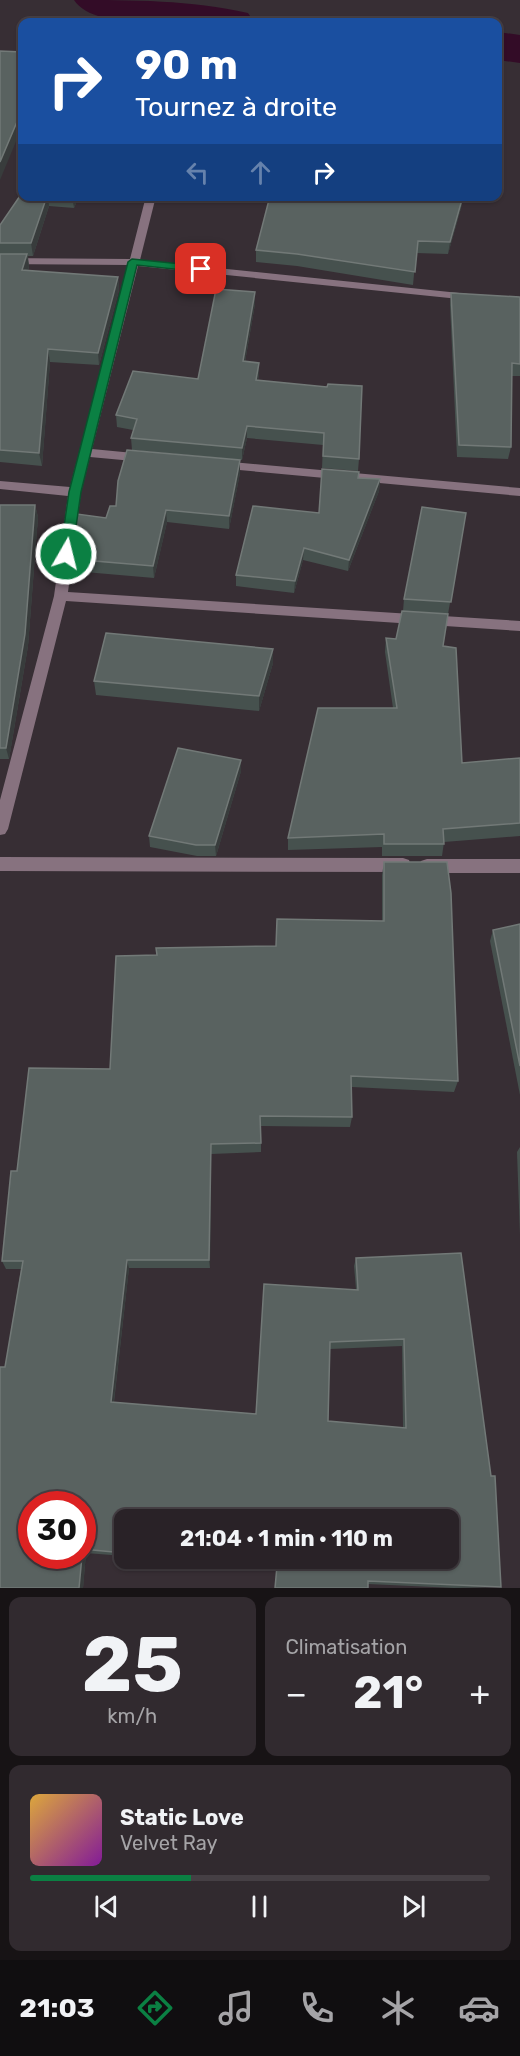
<!DOCTYPE html>
<html lang="fr">
<meta charset="utf-8">
<style>
body{margin:0;font-family:Rubik,sans-serif;background:#312a2f;color:#f1f3f6;height:100vh;display:flex;flex-direction:column;font-size:22px;white-space:nowrap}
*{box-sizing:border-box;margin:0}
p{font-size:20px;color:#a5a4a7}
.icon{flex:none;width:33px;height:33px;fill:none;stroke:currentColor;stroke-width:2;stroke-linecap:round;stroke-linejoin:round}
.map{position:relative;height:1588px;overflow:hidden}
.drawer{display:flex;flex-direction:column;gap:9px;padding:9px;background:#171315;flex:1}
.drawer>*{flex:none}
.top-card{position:absolute;left:18px;top:18px;width:484px;height:183px;border-radius:12px;box-shadow:0 2px 4px #0004,0 0 0 2px #453f44;background:#1a4fa0;color:#fff;overflow:hidden}
.speed{position:absolute;left:18px;top:1491px;display:flex;gap:12px;font-size:30px;font-weight:700;text-align:center}
.speed>*{display:grid;place-content:center;width:78px;height:78px;border-radius:50%;background:#292227;box-shadow:0 2px 4px #0004,0 0 0 2px #453f44;line-height:1}
.speed .limit{border:9px solid #d22;background:#fff;color:#111}
.pin{position:absolute;display:grid;place-items:center;width:51px;height:51px;color:#fff;margin:-26px;border-radius:12px;box-shadow:0 3px 9px #0006}
.me{position:absolute;width:66px;margin:-33px;rotate:8deg;stroke-linejoin:round;filter:drop-shadow(0 0 4px #0008)}
.turn{display:flex;align-items:center;gap:21px;height:126px;padding:0 18px;font-size:27px}
.turn .icon{width:78px;height:78px;stroke-width:2.5}
.turn b{display:block;font-size:42px;line-height:51px}
.lanes{display:flex;align-items:center;height:57px;padding:0 18px;background:#0003;justify-content:center;gap:30px;direction:ltr}
.lanes .off{opacity:.35}
.big{font-size:45px;font-weight:700;line-height:1.1}
.drawer .widget{flex:1;display:flex;flex-direction:column;justify-content:center;gap:9px;min-width:0;padding:0 21px;border-radius:12px;background:#312a2f}
.drawer .dial{align-items:center;gap:0}
.dial b{font-size:78px;line-height:1}
.song{display:flex;align-items:center;gap:18px}
.cover{width:72px;height:72px;border-radius:9px;background:linear-gradient(135deg,hsl(40 70% 55%),hsl(290 70% 35%))}
.played{height:6px;border-radius:3px;background:linear-gradient(90deg,#0b8043 35%,#453f44 35%)}
.keys{display:flex;justify-content:space-around;direction:ltr}
.heat{display:flex;justify-content:space-between;align-items:center;font-size:33px;direction:ltr}
.drawer .tiles{flex:1;display:grid;gap:9px;grid-template-columns:1fr 1fr}
.widget:last-child{grid-column:span 2}
.trip{position:absolute;left:114px;top:1509px;width:345px;height:60px;border-radius:12px;background:#292227;box-shadow:0 2px 4px #0004,0 0 0 2px #453f44;font-weight:700;line-height:60px;text-align:center}
.tab-bar{display:flex;height:96px;justify-content:space-around;align-items:center;background:#100e10;color:#a5a4a7}
.tab-bar .icon{width:42px;height:42px}
.tab-bar .current{color:#0b8043}
.tab-bar b{font-size:27px;color:#f1f3f6}
.map>svg:first-child{display:block}
.lines{fill:none;stroke-linecap:round;stroke-linejoin:round}
.river{fill:#330c27;fill-rule:evenodd}
.minor{fill:#87727f;fill-rule:evenodd}
.wall{fill:#46514e;fill-rule:evenodd}
.shaded-wall{fill:#383c3c}
.building{fill:#596260;stroke:#727977;stroke-width:1.5;fill-rule:evenodd}
.route{fill:#0b8043;stroke:#07532c;stroke-width:1.5}
</style>
<div class="map">
<svg width="520" height="1588" viewBox="0 0 520 1588">
<rect width="100%" height="100%" fill="#372e34"/>
<g class="lines">
<g class="river">
<path d="M74,0C132,0 191,0 248,13L254,22H136C115,20 86,18 74,0Z"/>
<polygon points="498,32 520,35 520,63 498,60"/>
</g>
<g class="minor">
<polygon points="146,196 156,196 140,260 469,294 475,297 469,300 138,266 92,449 144,454 150,458 144,462 90,457 81,492 68,592 520,621 520,631 66,601 8,829 5,834 0,835 0,800 54,596 68,496 0,489 0,481 70,487 128,265 0,264 0,258 130,259"/>
<polygon points="221,461 520,488 520,496 217,468 215,465 217,462"/>
<polygon points="0,857 403,858 409,860 411,865 409,870 403,872 0,871"/>
<polygon points="427,859 520,859 520,873 427,873 421,871 419,866 421,861"/>
</g>
</g>
<g class="wall">
<polygon points="22,196 79,196 74,208 49,206 33,256 28,256 29,266 28,271 118,277 119,290 99,365 50,362 42,466 0,462 0,225"/>
<polygon points="463,196 461,208 448,254 416,253 413,285 297,266 256,262 256,250"/>
<polygon points="451,293 520,297 520,376 511,376 511,447 508,459 457,457 450,305"/>
<polygon points="255,304 245,362 259,375 258,380 359,459 358,471 322,468 323,445 247,438 242,460 132,450 131,438 133,430 117,427 116,415 198,379"/>
<polygon points="240,473 229,529 167,522 154,578 73,571 71,559 106,518"/>
<polygon points="380,479 379,491 348,571 303,560 294,593 236,586 236,575 319,513"/>
<polygon points="0,505 35,505 38,517 28,646 9,759 0,759"/>
<polygon points="466,513 448,614 403,611 404,599"/>
<polygon points="56,535 59,547 55,570 48,569 45,557"/>
<polygon points="386,638 443,646 462,763 520,758 520,836 444,842 442,856 382,856 382,847 288,850 288,838 393,708 385,652"/>
<polygon points="273,649 273,663 259,711 96,695 94,681"/>
<polygon points="241,760 241,771 216,856 197,856 150,847 149,836"/>
<path d="M384,862L458,1081L454,1092L352,1087V1117L350,1127L261,1126V1152L211,1154L210,1268H129L114,1402L256,1414L356,1289L354,1266L356,1258L461,1253L501,1587L454,1588L368,1584L277,1569L152,1558H448L124,1520V1556L86,1553L83,1588H0L5,1367L21,1269H6L2,1261L17,1171L110,1069L157,955L276,946L382,921V875ZM402,1346L403,1428L328,1421L330,1349Z"/>
<polygon points="520,924 520,1095 490,941 493,930"/>
<polygon points="520,1147 520,1235 517,1152"/>
</g>
<g class="shaded-wall">
<polygon points="22,110 22,127 0,180 0,162"/>
<polygon points="47,196 48,196 49,206 33,256 31,243"/>
<polygon points="72,196 79,196 74,208"/>
<polygon points="463,196 461,208 448,254 450,242"/>
<polygon points="27,254 29,266 24,283 22,270"/>
<polygon points="118,277 119,290 99,365 98,353"/>
<polygon points="255,292 255,304 243,373 243,361"/>
<polygon points="48,349 50,362 42,466 39,453"/>
<polygon points="259,363 259,375 256,392 256,380"/>
<polygon points="247,426 247,438 242,460 242,448"/>
<polygon points="240,460 240,473 229,529 229,516"/>
<polygon points="380,479 379,491 348,571 349,560"/>
<polygon points="35,505 38,517 28,646 9,759 6,748"/>
<polygon points="166,510 167,522 154,578 153,566"/>
<polygon points="56,535 59,547 55,570 53,558"/>
<polygon points="304,548 303,560 294,593 295,581"/>
<polygon points="273,649 273,663 259,711 259,696"/>
<polygon points="241,760 241,771 216,856 215,845"/>
<polygon points="211,1144 211,1154 210,1268 209,1260"/>
<polygon points="127,1260 129,1268 113,1408 111,1402"/>
<polygon points="82,1550 86,1553 83,1588 79,1588"/>
</g>
<g class="building">
<polygon points="0,51 22,52 22,110 0,162"/>
<polygon points="22,193 22,196 47,196 31,243 0,243 0,225"/>
<polygon points="270,196 463,196 450,242 418,241 415,272 297,254 256,250"/>
<polygon points="0,254 27,254 22,270 118,277 98,353 48,349 39,453 0,450"/>
<polygon points="216,289 255,292 243,361 259,363 256,380 327,387 328,384 362,386 359,459 323,456 324,433 247,426 242,448 131,438 137,419 116,415 133,371 198,379"/>
<polygon points="451,293 520,297 520,364 512,363 511,447 459,445"/>
<polygon points="127,450 240,460 229,516 166,510 153,566 71,559 77,514 106,518 110,506 116,506 118,481"/>
<polygon points="322,469 359,472 358,478 380,479 349,560 304,548 295,581 236,575 253,506 319,513"/>
<polygon points="0,505 35,505 25,634 6,748 0,748"/>
<polygon points="422,507 466,513 451,602 404,599"/>
<polygon points="56,535 53,558 45,557"/>
<polygon points="402,611 448,614 443,646 456,648 462,763 520,758 520,823 443,829 444,844 384,844 384,834 288,838 318,708 397,708 386,638 396,639"/>
<polygon points="106,633 273,649 259,696 94,681"/>
<polygon points="178,748 241,760 215,845 196,845 149,836"/>
<path d="M384,862H447L451,893L458,1081L351,1076L352,1117L260,1116L261,1143L211,1144L209,1260H127L111,1402L256,1414L264,1284L358,1290L356,1258L461,1253L491,1476H495L501,1587L368,1581V1588H275L277,1566L188,1558H448V1520H124V1553L82,1549V1504H32V1556H82L79,1588H0V1367H5L23,1261H2L11,1171H17L29,1068L110,1069L116,956L157,955L156,948L276,946L277,919L384,921ZM404,1339L406,1428L328,1421L330,1342Z"/>
<polygon points="520,924 520,1066 493,930"/>
</g>
<polygon class="route" points="132,259 201,266 206,269 201,272 137,265 81,492 72,554 66,559 60,554 69,492 128,262"/>
</svg>
<div class="speed"><div class="limit">30</div></div>
<div class="pin" style="left:201px;top:269px;background:#d93025"><svg class="icon" aria-label="arrive" viewBox="0 0 24 24"><path d="M6 21V4h12l-3 4 3 4H6"/></svg></div>
<svg class="me" style="left:66px;top:554px" viewBox="-20 -20 40 40"><circle r="17" fill="#0b8043" stroke="#fff" stroke-width="3"/><path d="M0-11L8 9 0 5-8 9z" fill="#fff"/></svg>
<div class="trip">21:04 · 1 min · 110 m</div>
<div class="top-card">
<div class="turn"><svg class="icon" aria-label="right" viewBox="0 0 24 24"><path d="M7 20v-9h11M14 6l5 5-5 5"/></svg><div><b>90 m</b>Tournez à droite</div></div>
<div class="lanes"><svg class="icon off" aria-label="left" viewBox="0 0 24 24"><path d="M17 20v-9H6M10 6l-5 5 5 5"/></svg><svg class="icon off" aria-label="ahead" viewBox="0 0 24 24"><path d="M12 20V5M6 11l6-6 6 6"/></svg><svg class="icon" aria-label="right" viewBox="0 0 24 24"><path d="M7 20v-9h11M14 6l5 5-5 5"/></svg></div>
</div>
</div>
<section class="drawer">
<div class="tiles">
<div class="widget dial"><b>25</b><p>km/h</p></div>
<div class="widget"><p>Climatisation</p>
<div class="heat"><a>−</a><b class="big">21°</b><a>+</a></div>
</div>
<div class="widget">
<div class="song"><i class="cover"></i><div><b>Static Love</b><p>Velvet Ray</p></div></div>
<div class="played"></div>
<div class="keys"><svg class="icon" aria-label="previous" viewBox="0 0 24 24"><path d="M18 5L8 12l10 7zM5 5v14"/></svg><svg class="icon" aria-label="pause" viewBox="0 0 24 24"><path d="M8 5v14M16 5v14"/></svg><svg class="icon" aria-label="next" viewBox="0 0 24 24"><path d="M6 5l10 7-10 7zM19 5v14"/></svg></div>
</div>
</div>
</section>
<nav class="tab-bar">
<b>21:03</b>
<svg class="icon current" aria-label="directions" viewBox="0 0 24 24"><path d="M12 3l9 9-9 9-9-9zM9 14v-3h6M13 9l2 2-2 2"/></svg>
<svg class="icon" aria-label="music" viewBox="0 0 24 24"><path d="M9 18V5l10-2v13"/><circle cx="6" cy="18" r="3"/><circle cx="16" cy="16" r="3"/></svg>
<svg class="icon" aria-label="phone" viewBox="0 0 24 24"><path d="M5 4h4l2 5-3 2q2 4 5 5l2-3 5 2v4C11 20 4 13 5 4z"/></svg>
<svg class="icon" aria-label="climate" viewBox="0 0 24 24"><path d="M12 3v18M4 7l16 10M4 17L20 7"/></svg>
<svg class="icon" aria-label="car" viewBox="0 0 24 24"><path d="M5 17H2v-5l4-1 3-4h7l3 4 3 1v5h-3M9 17h6M6 11h13"/><circle cx="7" cy="17" r="2"/><circle cx="17" cy="17" r="2"/></svg>
</nav>
